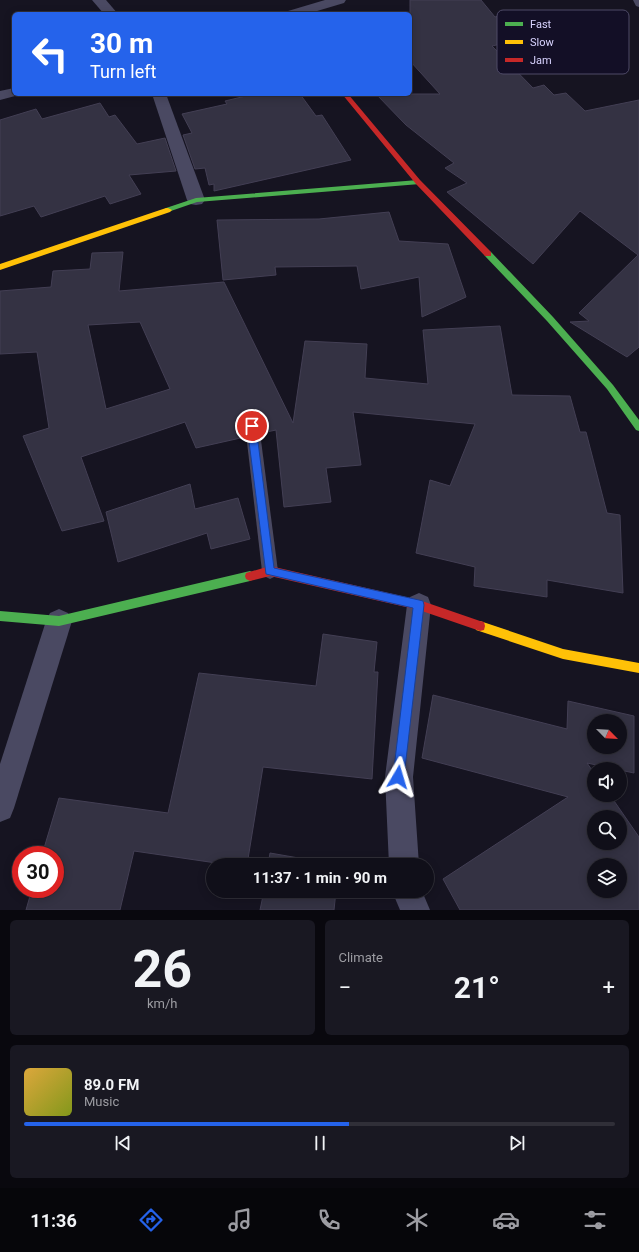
<!DOCTYPE html>
<meta charset="utf-8">
<style>
body{margin:0;font-family:Roboto,sans-serif;background:#191822;color:#f1f3f6;height:100vh;display:flex;flex-direction:column;font-size:15px;white-space:nowrap}
*{box-sizing:border-box;margin:0}
p{font-size:13px;color:#9c9ca2}
.icon{flex:none;width:22px;height:22px;fill:none;stroke:currentColor;stroke-width:2;stroke-linecap:round;stroke-linejoin:round}
.map{position:relative;height:910px;overflow:hidden}
.details{display:flex;flex-direction:column;gap:10px;padding:10px;background:#09080e;flex:1}
.details>*{flex:none}
.guide{position:absolute;left:12px;top:12px;width:400px;height:84px;border-radius:6px;box-shadow:0 2px 10px #0003,0 0 0 1px #302f38;background:#2563eb;color:#fff;overflow:hidden}
.needle{width:26px;rotate:114deg}
.buttons{position:absolute;left:587px;top:714px;display:grid;gap:8px}
.buttons a{display:grid;place-items:center;width:40px;height:40px;border-radius:50%;background:#100f19;box-shadow:0 2px 10px #0003,0 0 0 1px #302f38;font-size:20px}
.speed{position:absolute;left:12px;top:846px;display:flex;gap:8px;font-size:20px;font-weight:700;text-align:center}
.speed>*{display:grid;place-content:center;width:52px;height:52px;border-radius:50%;background:#100f19;box-shadow:0 2px 10px #0003,0 0 0 1px #302f38;line-height:1}
.speed .limit{border:6px solid #d22;background:#fff;color:#111}
.pin{position:absolute;display:grid;place-items:center;width:34px;height:34px;color:#fff;margin:-17px;border:2px solid #fff;border-radius:50%;box-shadow:0 1px 4px #0007}
.me{position:absolute;width:44px;margin:-22px;rotate:7deg;stroke-linejoin:round;filter:drop-shadow(0 0 3px #0008)}
.turn{display:flex;align-items:center;gap:14px;height:84px;padding:0 12px;font-size:18px}
.turn .icon{width:52px;height:52px;stroke-width:2.5}
.turn b{display:block;font-size:28px;line-height:34px}
.big{font-size:30px;font-weight:700;line-height:1.1}
.details .widget{flex:1;display:flex;flex-direction:column;justify-content:center;gap:6px;min-width:0;padding:0 14px;border-radius:6px;background:#191822}
.details .dial{align-items:center;gap:0}
.dial b{font-size:52px;line-height:1}
.song{display:flex;align-items:center;gap:12px}
.cover{width:48px;height:48px;border-radius:6px;background:linear-gradient(135deg,hsl(40 70% 55%),hsl(70 70% 35%))}
.played{height:4px;border-radius:2px;background:linear-gradient(90deg,#2563eb 55%,#302f38 55%)}
.keys{display:flex;justify-content:space-around;direction:ltr}
.heat{display:flex;justify-content:space-between;align-items:center;font-size:22px;direction:ltr}
.details .tiles{flex:1;display:grid;gap:10px;grid-template-columns:1fr 1fr}
.widget:last-child{grid-column:span 2}
.trip{position:absolute;left:206px;top:858px;width:228px;height:40px;border-radius:20px;background:#100f19;box-shadow:0 2px 10px #0003,0 0 0 1px #302f38;font-weight:700;line-height:40px;text-align:center}
.tabs{display:flex;height:64px;justify-content:space-around;align-items:center;background:#06060a;color:#9c9ca2}
.tabs .icon{width:28px;height:28px}
.tabs .current{color:#2563eb}
.tabs b{font-size:18px;color:#f1f3f6}
.map>svg:first-child{display:block}
.building{fill:#343243;stroke:#433f54;fill-rule:evenodd}
.lines{fill:none;stroke-linecap:round;stroke-linejoin:round}
.lane{fill:#4a4962;fill-rule:evenodd}
.street{fill:#4a4962;fill-rule:evenodd}
.fast{fill:#4caf50;fill-rule:evenodd}
.slow{fill:#ffc107;fill-rule:evenodd}
.jam{fill:#c62828;fill-rule:evenodd}
.route{fill:#2563eb;stroke:#184099}
.key{fill:#130f26;stroke:#4e4a67;stroke-width:1}
.key-label{font-size:11px;fill:#d9d4ff}
</style>
<div class="map">
<svg width="639" height="910" viewBox="0 0 639 910">
<rect width="100%" height="100%" fill="#161421"/>
<g class="building">
<polygon points="410,0 481,0 495,17 502,15 527,38 492,46 533,88 544,85 554,95 566,93 585,111 639,100 639,347 627,357 570,322 589,321 579,313 638,255 580,211 533,264 447,192 467,183 445,168 454,163 406,125 376,94 440,94 410,61"/>
<polygon points="254,94 300,94 316,116 322,115 351,160 214,191 214,184 209,185 205,168 195,169 183,135 192,133 182,114 227,104 225,101"/>
<polygon points="100,103 109,117 115,115 137,144 165,138 176,171 129,175 141,194 110,204 105,196 41,217 34,206 0,216 0,120 36,109 42,119"/>
<polygon points="389,212 399,241 448,244 466,297 422,317 419,277 361,289 357,266 275,267 276,275 223,280 217,220 319,219"/>
<path d="M123,252L119,291L224,282L293,423L305,341L367,344L365,378L428,384L423,330L500,326L512,395L570,396L580,432H586L607,513L620,515L623,593L547,580V597L474,586L475,567L416,553L430,480L450,486L475,424L353,412L361,465L326,468L331,502L284,507L276,430L262,433L258,420L251,418L246,420L244,424L245,437L196,448L185,422L81,457L104,521L62,531L23,436L49,428L37,352L0,354V291L51,287L53,271L90,269L92,253ZM140,322L170,389L106,409L88,325Z"/>
<polygon points="190,484 195,509 238,498 250,539 211,549 207,533 118,562 106,512"/>
<polygon points="323,634 377,642 374,672 378,672 372,779 263,767 247,865 230,865 134,851 120,910 26,910 32,889 55,889 55,855 42,855 59,798 168,813 199,673 316,686"/>
<path d="M433,695L567,729L568,701L634,716V773L587,763L594,773V795H610L639,837V910H460L443,879L568,797L422,758ZM594,721H620V747H594ZM594,817H620V843H594ZM594,865H620V891H594Z"/>
<polygon points="270,853 339,865 268,865"/>
<polygon points="264,891 336,891 334,910 260,910"/>
</g>
<g class="lines">
<g class="lane">
<polygon points="633,0 639,0 639,7 636,6"/>
<polygon points="252,419 257,421 259,425 278,571 276,576 270,579 264,576 262,571 245,425 247,421"/>
</g>
<g class="street">
<polygon points="92,0 106,0 118,14 104,14"/>
<polygon points="325,0 346,0 344,3 307,14 286,14 288,11"/>
<polygon points="14,88 14,94 20,94 19,95 0,100 0,91"/>
<polygon points="152,94 166,94 205,200 202,204 196,205 190,204 187,200"/>
<polygon points="419,593 428,597 431,605 413,777 419,865 389,865 385,777 407,605 410,597"/>
<polygon points="59,609 68,613 72,621 14,808 10,818 0,822 0,764 46,621 50,613"/>
<polygon points="392,891 422,891 430,910 400,910"/>
</g>
<g class="fast">
<polygon points="418,180 421,182 420,184 197,202 168,212 164,210 166,208 196,198"/>
<polygon points="488,251 491,252 553,317 613,385 639,420 639,431 636,430 607,389 547,321 485,256 484,254"/>
<polygon points="250,571 254,573 255,576 254,579 250,581 59,626 0,621 0,611 59,616"/>
</g>
<g class="slow">
<polygon points="166,208 168,208 172,210 170,212 0,270 0,264"/>
<polygon points="480,621 563,649 639,663 639,673 563,659 476,630 475,626 476,622"/>
</g>
<g class="jam">
<polygon points="342,94 348,94 420,180 491,252 491,256 485,256 416,184"/>
<polygon points="270,566 419,600 480,621 484,622 485,626 484,630 480,631 419,610 270,576 250,581 246,579 245,576 246,573"/>
</g>
</g>
<polygon class="route" points="252,422 256,426 274,568 419,600 423,601 424,605 404,777 403,781 398,783 394,781 393,777 413,608 266,574 247,426"/>
<rect x="497" y="10" width="132" height="64" rx="6" class="key"/>
<rect x="505" y="22" width="18" height="4" fill="#4caf50"/>
<rect x="505" y="40" width="18" height="4" fill="#ffc107"/>
<rect x="505" y="58" width="18" height="4" fill="#c62828"/>
<g class="key-label">
<text x="530" y="28">Fast</text>
<text x="530" y="46">Slow</text>
<text x="530" y="64">Jam</text>
</g>
</svg>
<div class="buttons">
<a><svg class="needle" viewBox="-14 -14 28 28"><path d="M0-13l5 13h-10z" fill="#e53935"/><path d="M0 13l5-13h-10z" fill="#9c9ca2"/></svg></a>
<a><svg class="icon" aria-label="sound" viewBox="0 0 24 24"><path d="M4 9h4l5-4v14l-5-4H4zM17 9q2 3 0 6"/></svg></a>
<a><svg class="icon" aria-label="search" viewBox="0 0 24 24"><circle cx="10" cy="10" r="6"/><path d="M15 15l6 6"/></svg></a>
<a><svg class="icon" aria-label="layers" viewBox="0 0 24 24"><path d="M12 4l9 5-9 5-9-5zM3 14l9 5 9-5"/></svg></a>
</div>
<div class="speed"><div class="limit">30</div></div>
<div class="pin" style="left:252px;top:426px;background:#d93025"><svg class="icon" aria-label="arrive" viewBox="0 0 24 24"><path d="M6 21V4h12l-3 4 3 4H6"/></svg></div>
<svg class="me" style="left:398px;top:777px" viewBox="-20 -20 40 40"><path d="M0-17L14 15 0 8-14 15z" fill="#2563eb" stroke="#fff" stroke-width="4"/></svg>
<div class="trip">11:37 · 1 min · 90 m</div>
<div class="guide">
<div class="turn"><svg class="icon" aria-label="left" viewBox="0 0 24 24"><path d="M17 20v-9H6M10 6l-5 5 5 5"/></svg><div><b>30 m</b>Turn left</div></div>
</div>
</div>
<section class="details">
<div class="tiles">
<div class="widget dial"><b>26</b><p>km/h</p></div>
<div class="widget"><p>Climate</p>
<div class="heat"><a>−</a><b class="big">21°</b><a>+</a></div>
</div>
<div class="widget">
<div class="song"><i class="cover"></i><div><b>89.0 FM</b><p>Music</p></div></div>
<div class="played"></div>
<div class="keys"><svg class="icon" aria-label="previous" viewBox="0 0 24 24"><path d="M18 5L8 12l10 7zM5 5v14"/></svg><svg class="icon" aria-label="pause" viewBox="0 0 24 24"><path d="M8 5v14M16 5v14"/></svg><svg class="icon" aria-label="next" viewBox="0 0 24 24"><path d="M6 5l10 7-10 7zM19 5v14"/></svg></div>
</div>
</div>
</section>
<nav class="tabs">
<b>11:36</b>
<svg class="icon current" aria-label="directions" viewBox="0 0 24 24"><path d="M12 3l9 9-9 9-9-9zM9 14v-3h6M13 9l2 2-2 2"/></svg>
<svg class="icon" aria-label="music" viewBox="0 0 24 24"><path d="M9 18V5l10-2v13"/><circle cx="6" cy="18" r="3"/><circle cx="16" cy="16" r="3"/></svg>
<svg class="icon" aria-label="phone" viewBox="0 0 24 24"><path d="M5 4h4l2 5-3 2q2 4 5 5l2-3 5 2v4C11 20 4 13 5 4z"/></svg>
<svg class="icon" aria-label="climate" viewBox="0 0 24 24"><path d="M12 3v18M4 7l16 10M4 17L20 7"/></svg>
<svg class="icon" aria-label="car" viewBox="0 0 24 24"><path d="M5 17H2v-5l4-1 3-4h7l3 4 3 1v5h-3M9 17h6M6 11h13"/><circle cx="7" cy="17" r="2"/><circle cx="17" cy="17" r="2"/></svg>
<svg class="icon" aria-label="filters" viewBox="0 0 24 24"><path d="M4 7h16M4 17h16"/><circle cx="9" cy="7" r="2"/><circle cx="15" cy="17" r="2"/></svg>
</nav>
